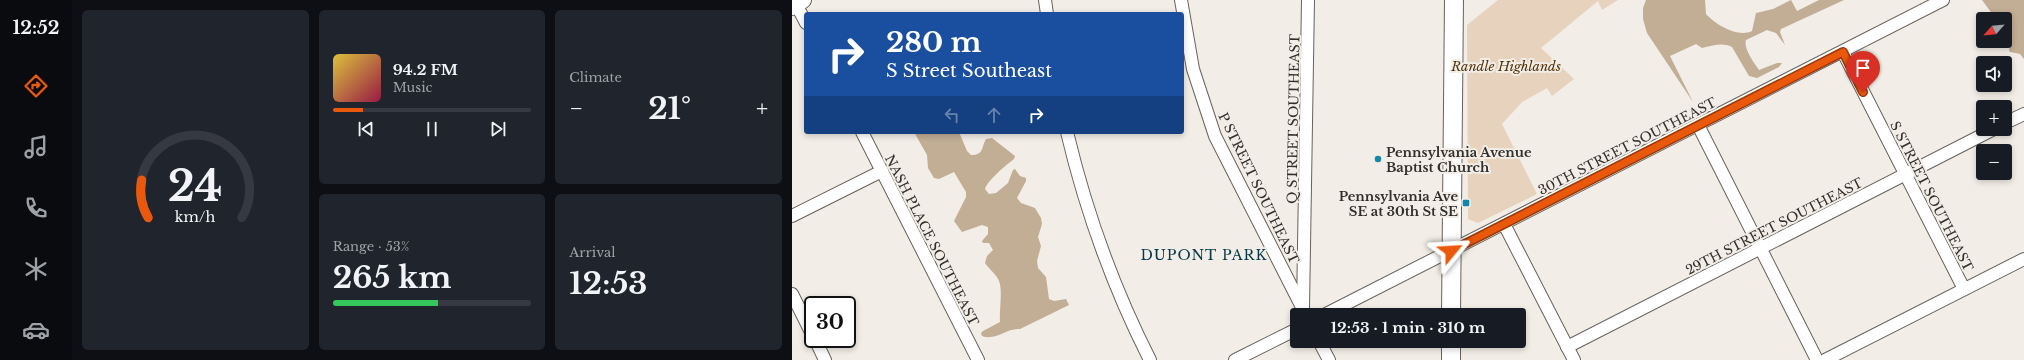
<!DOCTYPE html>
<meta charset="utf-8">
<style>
body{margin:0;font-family:"Libre Baskerville",serif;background:#20242c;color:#f1f3f6;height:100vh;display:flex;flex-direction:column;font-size:15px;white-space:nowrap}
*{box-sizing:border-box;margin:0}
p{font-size:13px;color:#9ea1a6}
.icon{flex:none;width:22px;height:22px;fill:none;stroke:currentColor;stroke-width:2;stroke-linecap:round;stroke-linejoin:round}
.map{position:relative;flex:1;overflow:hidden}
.sheet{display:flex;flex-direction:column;gap:10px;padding:10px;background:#0d0f14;width:720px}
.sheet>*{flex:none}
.guide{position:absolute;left:12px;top:12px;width:380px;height:122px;border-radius:4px;box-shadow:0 2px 6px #0003;background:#1a4fa0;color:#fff;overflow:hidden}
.needle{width:26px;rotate:243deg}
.fabs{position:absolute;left:1184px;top:12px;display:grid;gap:8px}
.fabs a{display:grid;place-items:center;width:36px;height:36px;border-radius:4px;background:#171b24;box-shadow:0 2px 6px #0003;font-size:20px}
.speed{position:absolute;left:12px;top:296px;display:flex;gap:8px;font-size:20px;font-weight:700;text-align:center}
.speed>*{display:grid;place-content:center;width:52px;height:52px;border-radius:50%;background:#171b24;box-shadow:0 2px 6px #0003;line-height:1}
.speed .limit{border:2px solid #111;border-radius:6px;background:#fff;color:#111}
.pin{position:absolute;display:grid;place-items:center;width:34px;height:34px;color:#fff;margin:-41px -17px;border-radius:50% 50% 50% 0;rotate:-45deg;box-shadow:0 0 4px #0007}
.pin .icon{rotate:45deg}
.me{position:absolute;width:44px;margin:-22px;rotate:63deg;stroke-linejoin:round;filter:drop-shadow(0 0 3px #0008)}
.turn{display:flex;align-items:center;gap:14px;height:84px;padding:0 16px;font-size:18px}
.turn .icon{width:52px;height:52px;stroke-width:2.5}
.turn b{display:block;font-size:28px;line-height:34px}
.lanes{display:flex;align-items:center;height:38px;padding:0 16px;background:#0003;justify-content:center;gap:20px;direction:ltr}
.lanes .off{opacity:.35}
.big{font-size:30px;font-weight:700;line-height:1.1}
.sheet .tile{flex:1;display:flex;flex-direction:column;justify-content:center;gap:6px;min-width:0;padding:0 14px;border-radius:6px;background:#20242c}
.sheet .dial{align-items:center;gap:0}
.dial svg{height:104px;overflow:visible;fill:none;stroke:#363941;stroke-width:7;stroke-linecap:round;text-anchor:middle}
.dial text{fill:#f1f3f6;stroke:none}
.song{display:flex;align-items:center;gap:12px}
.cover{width:48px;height:48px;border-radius:6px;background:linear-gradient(135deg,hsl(50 70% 55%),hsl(340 70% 35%))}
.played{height:4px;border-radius:2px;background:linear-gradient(90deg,#ea580c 15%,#363941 15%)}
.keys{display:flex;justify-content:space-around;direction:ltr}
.heat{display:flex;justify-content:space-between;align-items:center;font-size:22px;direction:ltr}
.charge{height:6px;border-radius:3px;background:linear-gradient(90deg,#34c759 53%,#363941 0)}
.sheet .tiles{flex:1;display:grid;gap:10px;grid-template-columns:repeat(3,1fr)}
.tile:first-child{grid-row:span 2}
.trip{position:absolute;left:498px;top:308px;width:236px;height:40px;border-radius:4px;background:#171b24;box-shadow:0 2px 6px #0003;font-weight:700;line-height:40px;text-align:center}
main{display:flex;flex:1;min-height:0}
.dock{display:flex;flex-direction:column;width:72px;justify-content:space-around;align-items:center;background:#090b0e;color:#9ea1a6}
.dock .icon{width:28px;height:28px}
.dock .current{color:#ea580c}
.dock b{font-size:18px;color:#f1f3f6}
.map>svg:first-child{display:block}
.green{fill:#e6d2bd}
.forest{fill:#c2ad95}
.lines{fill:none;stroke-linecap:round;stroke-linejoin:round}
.minor-casing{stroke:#67625d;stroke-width:14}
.major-casing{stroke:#67625d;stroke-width:18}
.highway-casing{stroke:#67625d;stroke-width:20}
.minor{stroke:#fff;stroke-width:12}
.major{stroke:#fff;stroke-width:16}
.highway{stroke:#fff;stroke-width:18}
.route-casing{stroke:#983908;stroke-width:10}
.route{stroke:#ea580c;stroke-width:7}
.poi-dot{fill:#1187ab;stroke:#f2ede6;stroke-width:1.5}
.labels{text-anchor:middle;stroke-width:4;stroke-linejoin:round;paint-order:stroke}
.park-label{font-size:13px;font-style:italic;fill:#503104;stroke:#f2ede6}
.street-label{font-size:13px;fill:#32302d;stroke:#f2ede6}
.poi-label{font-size:13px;font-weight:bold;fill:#32302d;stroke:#f2ede6;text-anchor:start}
.neighbourhood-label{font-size:14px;letter-spacing:1px;fill:#043a4c;stroke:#f2ede6}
</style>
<main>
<nav class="dock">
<b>12:52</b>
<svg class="icon current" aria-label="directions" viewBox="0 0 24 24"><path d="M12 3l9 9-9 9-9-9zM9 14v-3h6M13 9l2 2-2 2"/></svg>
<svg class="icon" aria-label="music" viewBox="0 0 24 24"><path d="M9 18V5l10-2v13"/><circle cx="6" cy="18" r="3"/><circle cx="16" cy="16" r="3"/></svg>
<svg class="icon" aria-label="phone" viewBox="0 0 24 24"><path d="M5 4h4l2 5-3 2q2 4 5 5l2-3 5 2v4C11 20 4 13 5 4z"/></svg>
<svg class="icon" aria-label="climate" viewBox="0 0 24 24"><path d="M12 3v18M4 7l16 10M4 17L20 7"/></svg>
<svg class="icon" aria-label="car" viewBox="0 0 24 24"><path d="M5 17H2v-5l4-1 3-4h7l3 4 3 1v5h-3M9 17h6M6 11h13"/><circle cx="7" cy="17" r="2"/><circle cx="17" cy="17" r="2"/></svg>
</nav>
<section class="sheet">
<div class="tiles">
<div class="tile dial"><svg viewBox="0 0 100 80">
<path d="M14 69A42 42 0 1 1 86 69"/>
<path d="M14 69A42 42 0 0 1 9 40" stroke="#ea580c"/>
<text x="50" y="56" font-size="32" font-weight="700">24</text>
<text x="50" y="72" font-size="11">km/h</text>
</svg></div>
<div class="tile">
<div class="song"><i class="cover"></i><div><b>94.2 FM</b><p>Music</p></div></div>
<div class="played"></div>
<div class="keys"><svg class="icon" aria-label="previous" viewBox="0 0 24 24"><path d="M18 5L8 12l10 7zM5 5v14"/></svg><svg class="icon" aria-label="pause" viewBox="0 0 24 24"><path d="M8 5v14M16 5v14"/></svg><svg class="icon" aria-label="next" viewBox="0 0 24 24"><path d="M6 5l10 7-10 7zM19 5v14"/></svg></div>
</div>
<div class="tile"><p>Climate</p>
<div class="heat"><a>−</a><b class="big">21°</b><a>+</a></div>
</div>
<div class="tile"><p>Range · 53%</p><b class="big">265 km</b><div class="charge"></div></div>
<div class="tile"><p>Arrival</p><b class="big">12:53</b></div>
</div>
</section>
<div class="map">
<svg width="1232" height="360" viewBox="0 0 1232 360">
<rect width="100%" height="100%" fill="#f2ede6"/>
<polygon class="green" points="706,0 826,0 810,10 806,1 749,48 782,79 760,96 755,88 730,102 710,124 745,194 686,223 676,219 675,25"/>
<g class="forest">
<path d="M854,0H913L914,14C924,25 946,38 960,31L964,13L981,9L999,0L1005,11L1027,0H1052L989,29L988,32L993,45L984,33L975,30L954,40C951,48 962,63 967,70L985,63H990L987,67L965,78L957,76L940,47C930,42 920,46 910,48L904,44L878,56L901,102L855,33L851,19V8Z"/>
<polygon points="1190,0 1232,0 1232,59 1228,54 1218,52 1217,50 1220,32 1213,23 1213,19 1204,19"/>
<path d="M122,132H167L175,151L179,155C192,155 189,148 194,139L200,138L223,156L222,159C214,165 195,181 193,189L197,194L204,193L216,183L221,170L223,169L228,176L234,178V181L225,198L229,203L243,208L249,218L250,224L246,237L249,246L245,261L246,268L254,277L257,299L262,301L274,299L277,305L228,329C214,328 204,341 190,336L189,333L191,331L208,322C207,310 211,291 207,281C205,275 197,269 193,263L195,256L201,250L197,243H191L190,241L196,234V227L190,225L170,232L162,221L174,197V192L162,172L147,179L142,178L136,168L135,155Z"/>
</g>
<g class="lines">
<g class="minor-casing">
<g id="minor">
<polyline points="253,0 255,14"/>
<polyline points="389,0 401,69 423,136 514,315"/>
<polyline points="4,4 14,23"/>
<polyline points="1051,52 1172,289"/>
<polyline points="1213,123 1232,114"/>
<polyline points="906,125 1025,360"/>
<polyline points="70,132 186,360"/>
<path d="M275,132C294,212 321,287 358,360"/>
<polyline points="0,216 90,171"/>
<polyline points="712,224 782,360"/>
<polyline points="0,294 21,336"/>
<polyline points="511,308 516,0"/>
<polyline points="532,315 1151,0"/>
<polyline points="23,339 33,360"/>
<polyline points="527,341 537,360"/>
<polyline points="775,347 1202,129"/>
<polyline points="443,360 505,329"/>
<polyline points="1033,360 1232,259"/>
</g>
</g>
<g class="major-casing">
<polyline id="major" points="0,7 11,0"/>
</g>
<g class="highway-casing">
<g id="highway">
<polyline points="659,315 662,0"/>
<polyline points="659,360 659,341"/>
</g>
</g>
<use href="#minor" class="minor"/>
<use href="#major" class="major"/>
<use href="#highway" class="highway"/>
</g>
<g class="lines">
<g class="route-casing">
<polyline id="route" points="659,251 1051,52 1071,92"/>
</g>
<use href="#route" class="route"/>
</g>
<g class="poi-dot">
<circle cx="586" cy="159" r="4"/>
<rect x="670" y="199" width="8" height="8" rx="2"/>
</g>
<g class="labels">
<g class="park-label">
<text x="714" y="71">Randle Highlands</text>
</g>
<g class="street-label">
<text transform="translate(501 119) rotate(-89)" y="5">Q STREET SOUTHEAST</text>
<text transform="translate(835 146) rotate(-27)" y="5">30TH STREET SOUTHEAST</text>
<text transform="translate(467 188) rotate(64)" y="5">P STREET SOUTHEAST</text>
<text transform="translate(1140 196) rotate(63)" y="5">S STREET SOUTHEAST</text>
<text transform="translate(982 226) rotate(-27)" y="5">29TH STREET SOUTHEAST</text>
<text transform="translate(140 240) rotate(63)" y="5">NASH PLACE SOUTHEAST</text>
</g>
<g class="poi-label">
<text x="594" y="157">Pennsylvania Avenue<tspan x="594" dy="15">Baptist Church</tspan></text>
<text x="666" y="201" text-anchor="end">Pennsylvania Ave<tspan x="666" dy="15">SE at 30th St SE</tspan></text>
</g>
<g class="neighbourhood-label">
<text x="412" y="260">DUPONT PARK</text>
</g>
</g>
</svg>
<div class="fabs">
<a><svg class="needle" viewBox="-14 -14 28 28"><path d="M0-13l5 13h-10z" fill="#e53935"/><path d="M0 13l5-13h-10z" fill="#9ea1a6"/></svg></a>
<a><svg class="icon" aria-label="sound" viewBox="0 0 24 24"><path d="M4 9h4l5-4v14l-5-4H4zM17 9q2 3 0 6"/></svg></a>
<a>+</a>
<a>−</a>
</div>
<div class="speed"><div class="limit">30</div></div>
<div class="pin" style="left:1071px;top:92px;background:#d93025"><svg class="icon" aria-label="arrive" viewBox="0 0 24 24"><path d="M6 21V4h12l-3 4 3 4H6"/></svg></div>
<svg class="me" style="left:659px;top:251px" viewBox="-20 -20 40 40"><path d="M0-17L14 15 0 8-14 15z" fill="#ea580c" stroke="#fff" stroke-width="4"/></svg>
<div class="trip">12:53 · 1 min · 310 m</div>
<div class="guide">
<div class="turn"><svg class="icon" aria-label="right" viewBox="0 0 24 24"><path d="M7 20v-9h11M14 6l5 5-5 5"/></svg><div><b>280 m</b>S Street Southeast</div></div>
<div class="lanes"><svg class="icon off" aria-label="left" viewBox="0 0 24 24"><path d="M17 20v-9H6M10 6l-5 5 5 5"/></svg><svg class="icon off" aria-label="ahead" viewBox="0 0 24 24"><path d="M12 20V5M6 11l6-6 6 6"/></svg><svg class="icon" aria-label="right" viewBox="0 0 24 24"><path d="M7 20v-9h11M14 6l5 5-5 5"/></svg></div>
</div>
</div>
</main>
